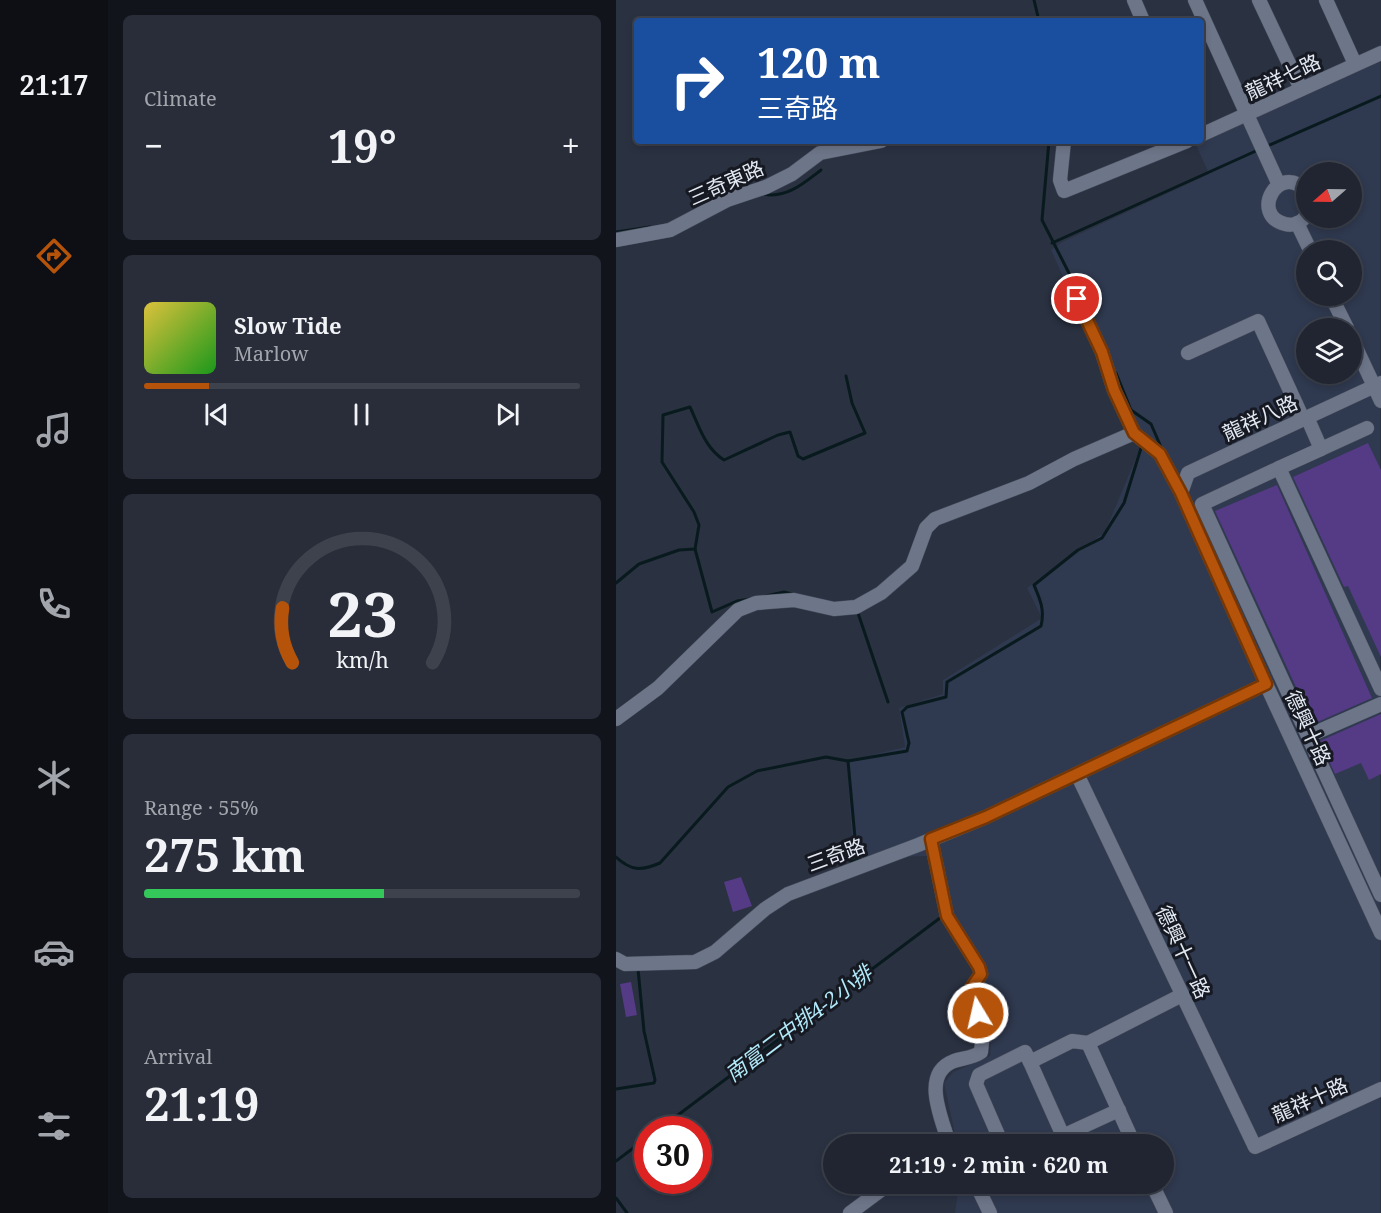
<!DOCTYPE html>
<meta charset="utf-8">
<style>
body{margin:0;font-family:"Noto Serif","Noto Sans TC",serif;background:#282d39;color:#f1f3f6;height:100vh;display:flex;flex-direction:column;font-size:22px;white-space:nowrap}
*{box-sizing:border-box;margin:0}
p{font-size:20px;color:#a2a5ab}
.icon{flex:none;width:33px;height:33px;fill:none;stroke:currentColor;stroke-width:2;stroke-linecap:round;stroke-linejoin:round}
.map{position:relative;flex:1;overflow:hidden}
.side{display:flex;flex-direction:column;gap:15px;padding:15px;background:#12141b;width:508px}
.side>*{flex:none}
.guide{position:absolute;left:18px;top:18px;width:570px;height:126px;border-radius:6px;box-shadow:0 3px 9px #0003,0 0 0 2px #3d424d;background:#1a4fa0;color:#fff;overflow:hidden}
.needle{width:39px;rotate:250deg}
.buttons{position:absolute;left:680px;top:162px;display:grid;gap:12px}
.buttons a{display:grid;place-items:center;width:66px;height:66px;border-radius:50%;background:#202531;box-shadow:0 3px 9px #0003,0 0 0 2px #3d424d;font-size:30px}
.speed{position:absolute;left:18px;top:1116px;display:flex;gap:12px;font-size:30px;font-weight:700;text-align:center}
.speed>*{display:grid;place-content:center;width:78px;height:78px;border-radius:50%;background:#202531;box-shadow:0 3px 9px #0003,0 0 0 2px #3d424d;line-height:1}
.speed .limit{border:9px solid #d22;background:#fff;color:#111}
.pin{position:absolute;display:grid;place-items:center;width:51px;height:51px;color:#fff;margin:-26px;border:3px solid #fff;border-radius:50%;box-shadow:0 2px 6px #0007}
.me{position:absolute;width:66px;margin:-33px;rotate:351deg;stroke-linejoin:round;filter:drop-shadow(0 0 4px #0008)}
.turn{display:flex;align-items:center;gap:21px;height:126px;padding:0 24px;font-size:27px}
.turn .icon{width:78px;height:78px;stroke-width:2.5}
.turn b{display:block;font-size:42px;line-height:51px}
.big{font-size:45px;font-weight:700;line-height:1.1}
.side .widget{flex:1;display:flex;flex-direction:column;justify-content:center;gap:9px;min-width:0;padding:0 21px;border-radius:9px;background:#282d39}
.side .dial{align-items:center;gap:0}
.dial svg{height:156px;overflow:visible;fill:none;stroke:#3d424d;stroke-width:7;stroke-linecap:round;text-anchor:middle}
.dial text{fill:#f1f3f6;stroke:none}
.song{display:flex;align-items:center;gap:18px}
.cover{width:72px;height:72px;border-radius:9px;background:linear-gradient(135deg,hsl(50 70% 55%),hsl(120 70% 35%))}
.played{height:6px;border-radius:3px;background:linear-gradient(90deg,#b45309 15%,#3d424d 15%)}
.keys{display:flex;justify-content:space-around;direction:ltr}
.heat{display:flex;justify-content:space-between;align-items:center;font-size:33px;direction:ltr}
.charge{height:9px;border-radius:4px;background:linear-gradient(90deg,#34c759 55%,#3d424d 0)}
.trip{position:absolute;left:207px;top:1134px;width:351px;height:60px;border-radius:30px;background:#202531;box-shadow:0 3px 9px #0003,0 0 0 2px #3d424d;font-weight:700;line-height:60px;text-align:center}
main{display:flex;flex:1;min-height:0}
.dock{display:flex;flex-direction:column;width:108px;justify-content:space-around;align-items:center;background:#0d0f14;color:#a2a5ab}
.dock .icon{width:42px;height:42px}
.dock .current{color:#b45309}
.dock b{font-size:27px;color:#f1f3f6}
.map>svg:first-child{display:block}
.built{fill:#2f394f;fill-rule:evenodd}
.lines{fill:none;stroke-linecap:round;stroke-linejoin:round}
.stream{stroke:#091a1e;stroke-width:3}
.building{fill:#553a86}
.minor-casing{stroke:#484f5d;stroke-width:15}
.minor{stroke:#6d7689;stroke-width:14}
.route-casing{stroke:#753606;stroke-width:15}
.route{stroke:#b45309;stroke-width:10}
.labels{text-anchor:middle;stroke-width:6;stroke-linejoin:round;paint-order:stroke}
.street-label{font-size:20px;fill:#e3e9f3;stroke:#161921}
.water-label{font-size:21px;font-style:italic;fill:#b2eafa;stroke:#161921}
</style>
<main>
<nav class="dock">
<b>21:17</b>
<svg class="icon current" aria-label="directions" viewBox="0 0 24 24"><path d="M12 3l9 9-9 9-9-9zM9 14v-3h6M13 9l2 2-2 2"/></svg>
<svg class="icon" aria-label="music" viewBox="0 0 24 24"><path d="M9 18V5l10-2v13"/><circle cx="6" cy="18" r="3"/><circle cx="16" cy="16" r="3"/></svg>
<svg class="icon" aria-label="phone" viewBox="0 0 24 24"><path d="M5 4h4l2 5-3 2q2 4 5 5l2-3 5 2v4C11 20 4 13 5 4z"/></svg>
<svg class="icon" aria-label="climate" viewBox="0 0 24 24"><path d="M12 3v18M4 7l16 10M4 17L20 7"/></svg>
<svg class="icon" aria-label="car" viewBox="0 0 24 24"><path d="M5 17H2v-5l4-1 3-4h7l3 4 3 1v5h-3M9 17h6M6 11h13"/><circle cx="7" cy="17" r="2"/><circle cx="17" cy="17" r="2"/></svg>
<svg class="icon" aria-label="filters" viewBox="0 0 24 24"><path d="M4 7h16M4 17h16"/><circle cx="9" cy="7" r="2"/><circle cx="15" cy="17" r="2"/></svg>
</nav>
<section class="side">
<div class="widget"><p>Climate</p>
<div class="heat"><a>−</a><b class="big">19°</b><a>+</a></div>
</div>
<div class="widget">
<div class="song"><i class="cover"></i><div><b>Slow Tide</b><p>Marlow</p></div></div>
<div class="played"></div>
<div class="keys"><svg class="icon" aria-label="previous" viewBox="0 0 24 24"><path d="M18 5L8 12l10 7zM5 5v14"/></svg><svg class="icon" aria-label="pause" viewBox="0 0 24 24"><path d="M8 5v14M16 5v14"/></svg><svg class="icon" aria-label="next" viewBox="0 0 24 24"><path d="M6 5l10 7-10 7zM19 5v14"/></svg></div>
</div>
<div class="widget dial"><svg viewBox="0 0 100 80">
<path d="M14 69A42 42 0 1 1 86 69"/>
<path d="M14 69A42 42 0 0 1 9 41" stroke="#b45309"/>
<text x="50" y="56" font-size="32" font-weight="700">23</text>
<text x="50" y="72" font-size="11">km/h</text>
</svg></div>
<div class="widget"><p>Range · 55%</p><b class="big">275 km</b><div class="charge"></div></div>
<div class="widget"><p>Arrival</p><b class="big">21:19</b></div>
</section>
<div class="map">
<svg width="765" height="1213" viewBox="0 0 765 1213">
<rect width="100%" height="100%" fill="#2a3141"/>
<path class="built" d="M764,61V1213H339L343,1184H548V1144H341L328,1083L337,1072L374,1056L376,1024L366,992L367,965L335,916L311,856L256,858L237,855L231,761L289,747L283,708L327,694V680L426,618L411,588L489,532L524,448L435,250L446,242L593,174L580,145ZM690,172H735V218H690ZM690,250H735V296H690ZM690,328H735V374H690Z"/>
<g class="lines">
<g class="stream">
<polyline points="418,0 423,21"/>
<polyline points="433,141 426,220 458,283"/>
<polyline points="649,147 765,96"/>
<path d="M148,194C170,199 188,183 205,170"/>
<polyline points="79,210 102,198"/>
<polyline points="0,232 34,227"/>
<polyline points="436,243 642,150"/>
<polyline points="500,373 515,410 535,424 545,447"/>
<polyline points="79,549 96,612 121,601 134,599"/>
<path d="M0,583L23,564L63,550L79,549L83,525L78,512L46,462L47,415L74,407C83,426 89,448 108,460L162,435L174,432L182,456L187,459L249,433L236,403L230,376"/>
<polyline points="150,596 168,592 176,594"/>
<polyline points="241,610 272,702"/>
<polyline points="232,761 241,860 235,862 235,866"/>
<path d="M0,857C15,871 25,871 44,863L112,787L141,771L210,757L232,761L291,751L293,743L286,712L291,707L330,697L331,682L425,626C429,610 424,599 418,585L462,550L486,538L508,503L526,445"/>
<polyline points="0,1089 38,1083 39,1080 28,1031 22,969"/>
<polyline points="42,1130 324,918"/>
<polyline points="0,1161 32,1137"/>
<polyline points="0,1198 11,1213"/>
</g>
</g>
<g class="building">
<polygon points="752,443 765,470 765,657 732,586 728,587 677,477"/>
<polygon points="661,485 756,698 697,724 599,511"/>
<polygon points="765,714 765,774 753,780 745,763 719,774 704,741"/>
<polygon points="125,877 136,906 117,912 108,882"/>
<polygon points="15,982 21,1015 10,1017 4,984"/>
</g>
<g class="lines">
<g class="minor-casing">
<g id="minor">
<polyline points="518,0 527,21"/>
<polyline points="579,0 663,185"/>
<polyline points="643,0 685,89"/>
<polyline points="710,0 739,64"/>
<polyline points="585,135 765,53"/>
<polyline points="448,141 444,180 448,191 571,141"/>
<path d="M690,191C663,161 633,215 669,224C677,226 685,223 690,216"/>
<polyline points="681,223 694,250"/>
<polyline points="0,240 54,230 111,200 150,187 176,174 204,153 265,141"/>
<polyline points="456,288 486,352 498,390 518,433 544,454 565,493"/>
<polyline points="715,296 731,328"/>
<polyline points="735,337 765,401"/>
<polyline points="572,353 642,321 687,419"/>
<polyline points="765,383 572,473 565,493 650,684 765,933"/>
<polyline points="691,417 705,449 751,428"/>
<polyline points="705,449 663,468 765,689"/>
<polyline points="663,468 586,504 692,736 765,704"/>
<polyline points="0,719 42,688 122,610 140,603 178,600 218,609 240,607 265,593 296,566 310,528 319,519 413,483 458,459 518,433"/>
<polyline points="692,736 765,895"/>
<polyline points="461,774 639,1147 765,1089"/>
<path d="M315,839L331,916L363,967L365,974L356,987L367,1031L365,1052C357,1058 347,1058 338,1061C306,1073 324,1114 331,1137L324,1144"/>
<polyline points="0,959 9,964 79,962 99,952 149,909 172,894 302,845 370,817 650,684"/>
<polyline points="414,1062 447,1136"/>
<polyline points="386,1144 360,1084 363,1075 409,1052 414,1062 456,1041 472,1043"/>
<polyline points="429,1144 503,1110"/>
<polyline points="518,1144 472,1043 566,995"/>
<polyline points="360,1184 374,1213"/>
<polyline points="536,1184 550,1213"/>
<polyline points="234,1213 273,1184"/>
</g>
</g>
<use href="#minor" class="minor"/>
</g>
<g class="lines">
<g class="route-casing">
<polyline id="route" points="362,1013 356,987 365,974 363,967 331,916 315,839 370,817 650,684 565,493 544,454 518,433 498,390 486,352 461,299"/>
</g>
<use href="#route" class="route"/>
</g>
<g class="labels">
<g class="street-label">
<text transform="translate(667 77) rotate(-25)" y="7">龍祥七路</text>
<text transform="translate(110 183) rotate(-24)" y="7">三奇東路</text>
<text transform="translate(644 418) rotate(-25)" y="7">龍祥八路</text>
<text transform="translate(692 728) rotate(65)" y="7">德興十路</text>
<text transform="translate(220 855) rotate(-20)" y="7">三奇路</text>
<text transform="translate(567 952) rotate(65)" y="7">德興十一路</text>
<text transform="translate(694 1100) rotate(-24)" y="7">龍祥十路</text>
</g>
<g class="water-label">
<text transform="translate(183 1024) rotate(-37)" y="7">南富二中排4-2小排</text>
</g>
</g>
</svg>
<div class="buttons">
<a><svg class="needle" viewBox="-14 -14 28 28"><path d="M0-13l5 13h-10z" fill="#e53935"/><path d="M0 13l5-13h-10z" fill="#a2a5ab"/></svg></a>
<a><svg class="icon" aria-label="search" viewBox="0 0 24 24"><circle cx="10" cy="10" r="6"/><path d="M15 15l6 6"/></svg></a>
<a><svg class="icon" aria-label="layers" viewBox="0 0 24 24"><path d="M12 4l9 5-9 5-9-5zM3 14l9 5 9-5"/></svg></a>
</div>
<div class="speed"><div class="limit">30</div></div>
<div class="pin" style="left:461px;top:299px;background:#d93025"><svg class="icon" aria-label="arrive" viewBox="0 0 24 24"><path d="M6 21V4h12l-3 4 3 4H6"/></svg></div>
<svg class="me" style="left:362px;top:1013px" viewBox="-20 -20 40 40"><circle r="17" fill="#b45309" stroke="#fff" stroke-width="3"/><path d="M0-11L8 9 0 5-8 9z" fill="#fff"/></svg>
<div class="trip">21:19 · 2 min · 620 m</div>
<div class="guide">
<div class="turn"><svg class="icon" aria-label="right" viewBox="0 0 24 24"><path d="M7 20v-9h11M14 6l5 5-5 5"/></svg><div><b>120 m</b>三奇路</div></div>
</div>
</div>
</main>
